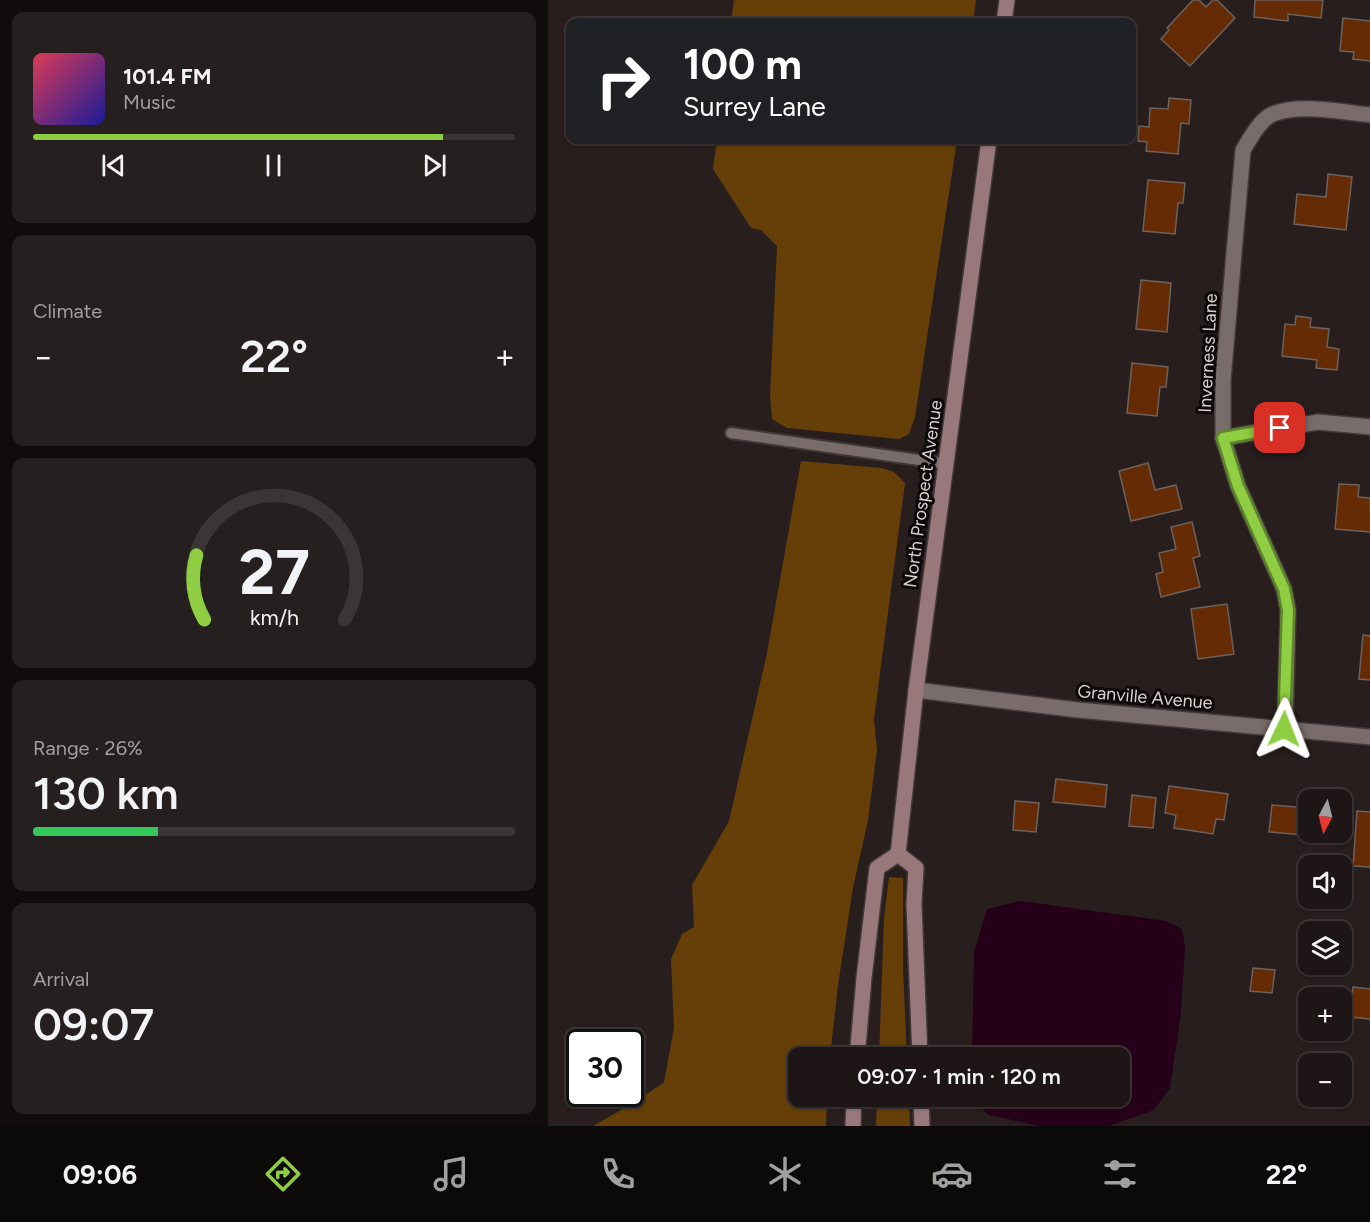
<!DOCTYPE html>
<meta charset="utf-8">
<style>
body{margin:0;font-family:Figtree,sans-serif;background:#261f1f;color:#f1f3f6;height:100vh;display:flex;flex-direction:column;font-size:22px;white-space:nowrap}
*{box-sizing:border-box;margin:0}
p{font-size:20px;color:#a19fa1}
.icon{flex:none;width:33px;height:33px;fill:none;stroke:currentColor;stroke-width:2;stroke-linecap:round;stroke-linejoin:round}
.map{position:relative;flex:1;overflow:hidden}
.panel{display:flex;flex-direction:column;gap:12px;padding:12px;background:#100c0c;width:548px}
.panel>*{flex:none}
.guide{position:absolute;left:18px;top:18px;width:570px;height:126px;border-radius:12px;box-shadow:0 2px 4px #0004,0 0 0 2px #3c3535;background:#202124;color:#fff;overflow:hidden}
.needle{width:39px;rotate:187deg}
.fabs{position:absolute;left:750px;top:789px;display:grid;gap:12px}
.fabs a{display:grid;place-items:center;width:54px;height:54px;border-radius:12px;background:#1e1616;box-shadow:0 2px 4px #0004,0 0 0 2px #3c3535;font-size:30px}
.speed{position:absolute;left:18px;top:1029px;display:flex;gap:12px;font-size:30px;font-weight:700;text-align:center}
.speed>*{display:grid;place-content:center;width:78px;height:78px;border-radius:50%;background:#1e1616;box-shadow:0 2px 4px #0004,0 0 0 2px #3c3535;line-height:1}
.speed .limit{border:3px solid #111;border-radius:9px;background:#fff;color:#111}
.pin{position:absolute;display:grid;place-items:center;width:51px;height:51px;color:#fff;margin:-26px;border-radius:12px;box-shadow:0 3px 9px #0006}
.me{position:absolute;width:66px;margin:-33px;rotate:2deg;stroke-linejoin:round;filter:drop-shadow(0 0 4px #0008)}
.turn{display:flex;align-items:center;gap:21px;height:126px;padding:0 18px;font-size:27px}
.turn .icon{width:78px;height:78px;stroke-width:2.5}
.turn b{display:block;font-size:42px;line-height:51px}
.big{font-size:45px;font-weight:600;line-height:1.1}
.panel .card{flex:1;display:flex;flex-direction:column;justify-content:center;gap:9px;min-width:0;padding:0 21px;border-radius:12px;background:#261f1f}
.panel .dial{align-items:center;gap:0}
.dial svg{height:156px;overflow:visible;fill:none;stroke:#3c3535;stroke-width:7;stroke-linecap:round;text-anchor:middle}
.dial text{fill:#f1f3f6;stroke:none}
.song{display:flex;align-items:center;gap:18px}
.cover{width:72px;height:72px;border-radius:9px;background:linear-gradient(135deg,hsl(350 70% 55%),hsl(240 70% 35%))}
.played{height:6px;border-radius:3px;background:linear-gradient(90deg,#8fcd42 85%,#3c3535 85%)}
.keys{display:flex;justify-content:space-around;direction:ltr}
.heat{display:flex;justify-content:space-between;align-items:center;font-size:33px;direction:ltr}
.charge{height:9px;border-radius:4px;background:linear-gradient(90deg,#34c759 26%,#3c3535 0)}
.trip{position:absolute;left:240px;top:1047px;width:342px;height:60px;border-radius:12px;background:#1e1616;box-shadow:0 2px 4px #0004,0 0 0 2px #3c3535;font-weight:600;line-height:60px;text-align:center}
.tab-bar{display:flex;height:96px;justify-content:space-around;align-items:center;background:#0c0909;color:#a19fa1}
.tab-bar .icon{width:42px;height:42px}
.tab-bar .on{color:#8fcd42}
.tab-bar b{font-size:27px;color:#f1f3f6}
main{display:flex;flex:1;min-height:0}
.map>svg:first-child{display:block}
.green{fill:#653f07}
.water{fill:#260018}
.building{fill:#652b04;stroke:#6c615c;stroke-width:1.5}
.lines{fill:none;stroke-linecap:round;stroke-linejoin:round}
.service-casing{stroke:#413837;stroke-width:14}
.minor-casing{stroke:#413837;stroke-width:18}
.secondary-casing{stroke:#413837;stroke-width:18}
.service{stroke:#796d6b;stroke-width:10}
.minor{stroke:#796d6b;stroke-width:15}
.secondary{stroke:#98787b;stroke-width:15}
.route-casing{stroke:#5d852b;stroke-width:15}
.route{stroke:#8fcd42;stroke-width:10}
.labels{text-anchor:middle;stroke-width:6;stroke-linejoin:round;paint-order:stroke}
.street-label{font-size:18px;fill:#d7d0cf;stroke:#0e0909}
</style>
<main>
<section class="panel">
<div class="card">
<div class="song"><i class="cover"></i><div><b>101.4 FM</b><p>Music</p></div></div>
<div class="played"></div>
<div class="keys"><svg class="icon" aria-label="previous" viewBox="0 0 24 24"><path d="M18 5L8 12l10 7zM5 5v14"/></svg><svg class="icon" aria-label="pause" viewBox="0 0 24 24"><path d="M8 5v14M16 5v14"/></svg><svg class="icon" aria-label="next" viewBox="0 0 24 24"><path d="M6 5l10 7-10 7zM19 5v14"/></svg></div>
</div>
<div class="card"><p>Climate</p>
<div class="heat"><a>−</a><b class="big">22°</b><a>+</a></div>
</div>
<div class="card dial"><svg viewBox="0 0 100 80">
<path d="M14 69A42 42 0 1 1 86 69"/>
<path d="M14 69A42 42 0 0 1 10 36" stroke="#8fcd42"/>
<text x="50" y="56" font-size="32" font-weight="700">27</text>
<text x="50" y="72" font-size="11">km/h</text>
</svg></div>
<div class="card"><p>Range · 26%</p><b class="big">130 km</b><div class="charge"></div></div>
<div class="card"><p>Arrival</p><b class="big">09:07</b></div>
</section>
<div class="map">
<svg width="823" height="1126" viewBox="0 0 823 1126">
<rect width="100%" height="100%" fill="#281e1d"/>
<g class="green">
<polygon points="186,0 428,0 425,22 183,22"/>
<polygon points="169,140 409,140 367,417 361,434 351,439 239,428 224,419 222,396 229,246 213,230 203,228 165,169"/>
<polygon points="253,461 334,468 346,472 357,483 326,719 329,750 320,820 305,888 290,985 282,1057 250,1058 250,1096 279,1097 278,1126 45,1126 89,1101 116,1082 126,1028 123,959 134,934 146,927 144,885 181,821 219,653"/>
<polygon points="341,877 355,878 355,968 359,1057 331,1057 336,918"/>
<polygon points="329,1097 361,1097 362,1126 328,1126"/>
</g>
<polygon class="water" points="473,901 618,921 634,929 637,946 633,1012 622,1088 606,1110 561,1126 492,1126 441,1115 428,1104 425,1097 572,1096 572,1058 424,1057 426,952 439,909"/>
<g class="building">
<polygon points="645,0 651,0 658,7 665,0 669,0 687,18 642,66 613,39 621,30 619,28"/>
<polygon points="707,0 775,0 773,18 740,14 740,21 706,17"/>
<polygon points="795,18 823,21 823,61 805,59 806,52 792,51"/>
<polygon points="621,98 643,100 641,124 633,123 630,154 598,151 599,142 590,141 591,126 601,127 602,108 620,109"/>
<polygon points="780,174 804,177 798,230 746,224 749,194 778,197"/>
<polygon points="600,180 637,183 635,203 630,203 627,234 595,231"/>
<polygon points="593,280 623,283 619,332 588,329"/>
<polygon points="748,316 763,318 762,327 781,329 779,347 791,349 789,370 768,368 769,360 734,356 737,324 747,325"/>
<polygon points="584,363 620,367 618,387 612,387 609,416 579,413"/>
<polygon points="600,463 607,490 628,485 634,509 583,521 571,471"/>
<polygon points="791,484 811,485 810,497 822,498 823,532 787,529"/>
<polygon points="644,522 652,556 645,558 652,587 613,597 608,574 615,572 611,553 628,549 623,527"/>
<polygon points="679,604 686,654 650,659 643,609"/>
<polygon points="815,635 823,636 823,680 811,679"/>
<polygon points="508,779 559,785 557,807 505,802"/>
<polygon points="621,786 680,794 676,820 668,819 665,834 626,828 628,815 617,813"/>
<polygon points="584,795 608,798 605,828 581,826"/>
<polygon points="467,801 491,803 488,832 465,830"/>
<polygon points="724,805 760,808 760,832 767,832 767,836 721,832"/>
<polygon points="809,811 823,812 823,867 805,866"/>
<polygon points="705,968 727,970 724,993 702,991"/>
<polygon points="805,987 823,989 823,1019 802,1017"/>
</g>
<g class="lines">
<g class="service-casing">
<polyline id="service" points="183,433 399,464"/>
</g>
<g class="minor-casing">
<g id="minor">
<polyline points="675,438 770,422 823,427"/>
<polyline points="368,690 530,710 823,737"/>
<path d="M737,729L740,610L736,589L690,486L675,438V380L695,150C702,139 712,119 725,114C751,103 794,112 823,115"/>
</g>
</g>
<g class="secondary-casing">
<g id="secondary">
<polyline points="456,22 459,0"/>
<polyline points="350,854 368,868 366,904 372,1058"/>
<polyline points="309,1058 316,978 329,868 350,854 368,690 441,140"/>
<polyline points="373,1096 374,1126"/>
<polyline points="305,1126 306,1096"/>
</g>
</g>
<use href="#service" class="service"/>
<use href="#minor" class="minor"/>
<use href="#secondary" class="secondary"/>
</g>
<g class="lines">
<g class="route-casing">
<polyline id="route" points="732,428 675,438 690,486 736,589 740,610 736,729"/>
</g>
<use href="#route" class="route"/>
</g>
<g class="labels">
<g class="street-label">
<text transform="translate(660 353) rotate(-87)" y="6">Inverness Lane</text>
<text transform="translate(375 494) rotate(-82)" y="6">North Prospect Avenue</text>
<text transform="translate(597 697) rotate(5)" y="6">Granville Avenue</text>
</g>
</g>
</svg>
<div class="fabs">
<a><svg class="needle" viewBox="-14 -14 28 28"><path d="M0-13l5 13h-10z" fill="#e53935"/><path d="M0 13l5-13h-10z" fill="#a19fa1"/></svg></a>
<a><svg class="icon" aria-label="sound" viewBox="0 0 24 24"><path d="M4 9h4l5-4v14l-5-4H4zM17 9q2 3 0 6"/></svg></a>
<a><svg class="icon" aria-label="layers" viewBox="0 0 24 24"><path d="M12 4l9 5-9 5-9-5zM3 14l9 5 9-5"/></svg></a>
<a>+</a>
<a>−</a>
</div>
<div class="speed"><div class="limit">30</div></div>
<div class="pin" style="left:732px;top:428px;background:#d93025"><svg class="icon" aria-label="arrive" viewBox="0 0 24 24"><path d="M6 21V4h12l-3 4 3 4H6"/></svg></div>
<svg class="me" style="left:736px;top:729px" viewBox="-20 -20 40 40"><path d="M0-17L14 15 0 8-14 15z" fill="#8fcd42" stroke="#fff" stroke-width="4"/></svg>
<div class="trip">09:07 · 1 min · 120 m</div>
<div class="guide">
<div class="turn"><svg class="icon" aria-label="right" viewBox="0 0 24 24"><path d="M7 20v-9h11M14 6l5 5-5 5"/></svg><div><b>100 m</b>Surrey Lane</div></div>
</div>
</div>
</main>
<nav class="tab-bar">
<b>09:06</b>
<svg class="icon on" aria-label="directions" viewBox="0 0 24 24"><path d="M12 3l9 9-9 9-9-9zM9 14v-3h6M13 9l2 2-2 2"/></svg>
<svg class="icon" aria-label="music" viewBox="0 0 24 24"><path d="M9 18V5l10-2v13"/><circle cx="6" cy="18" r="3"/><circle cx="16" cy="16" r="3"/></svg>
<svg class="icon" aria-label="phone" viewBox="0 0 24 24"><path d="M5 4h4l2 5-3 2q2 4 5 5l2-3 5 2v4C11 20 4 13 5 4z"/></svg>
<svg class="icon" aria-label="climate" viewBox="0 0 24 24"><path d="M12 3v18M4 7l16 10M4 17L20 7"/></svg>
<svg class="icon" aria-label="car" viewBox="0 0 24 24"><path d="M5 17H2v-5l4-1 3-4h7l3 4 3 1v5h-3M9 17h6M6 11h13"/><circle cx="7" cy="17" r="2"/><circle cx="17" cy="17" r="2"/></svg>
<svg class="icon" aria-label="filters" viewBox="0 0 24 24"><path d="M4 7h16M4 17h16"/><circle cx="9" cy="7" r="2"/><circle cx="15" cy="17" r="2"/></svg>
<b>22°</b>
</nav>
